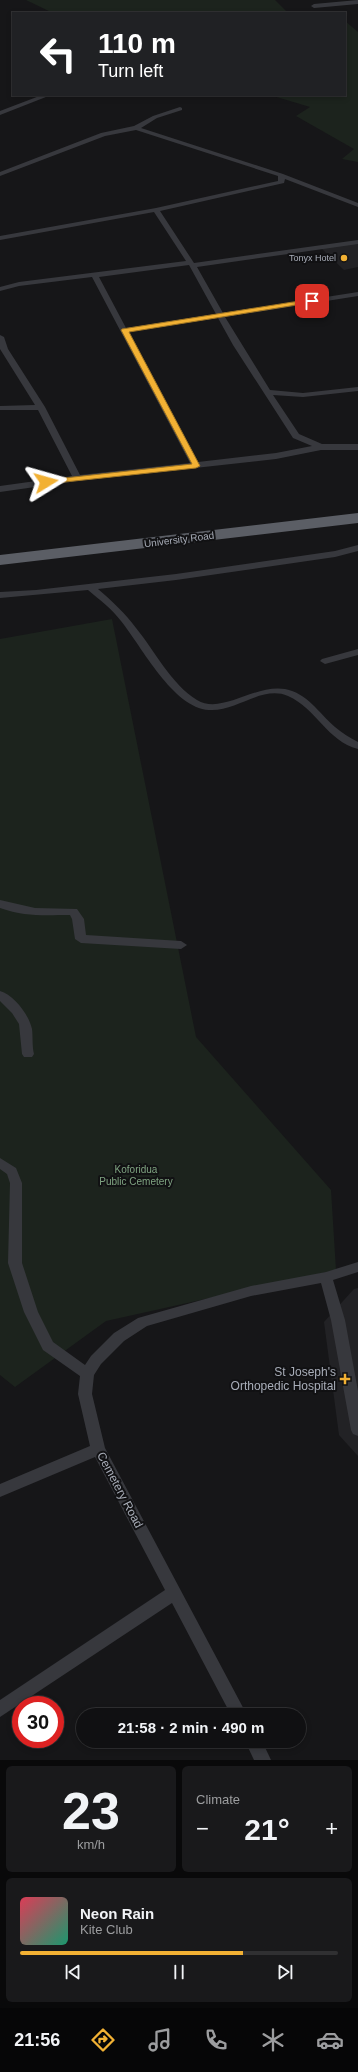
<!DOCTYPE html>
<meta charset="utf-8">
<style>
body{margin:0;font-family:Arial,sans-serif;background:#19191b;color:#f1f3f6;height:100vh;display:flex;flex-direction:column;font-size:15px;white-space:nowrap}
*{box-sizing:border-box;margin:0}
p{font-size:13px;color:#9c9d9f}
.icon{flex:none;width:22px;height:22px;fill:none;stroke:currentColor;stroke-width:2;stroke-linecap:round;stroke-linejoin:round}
.map{position:relative;height:1760px;overflow:hidden}
.side{display:flex;flex-direction:column;gap:6px;padding:6px;background:#09090a;flex:1}
.side>*{flex:none}
.hud{position:absolute;left:12px;top:12px;width:334px;height:84px;border-radius:0px;box-shadow:0 2px 6px #0003,0 0 0 1px #303032;background:#202124;color:#fff;overflow:hidden}
.speed{position:absolute;left:12px;top:1696px;display:flex;gap:8px;font-size:20px;font-weight:700;text-align:center}
.speed>*{display:grid;place-content:center;width:52px;height:52px;border-radius:50%;background:#101012;box-shadow:0 2px 6px #0003,0 0 0 1px #303032;line-height:1}
.speed .limit{border:6px solid #d22;background:#fff;color:#111}
.pin{position:absolute;display:grid;place-items:center;width:34px;height:34px;color:#fff;margin:-17px;border-radius:8px;box-shadow:0 2px 6px #0006}
.me{position:absolute;width:44px;margin:-22px;rotate:82deg;stroke-linejoin:round;filter:drop-shadow(0 0 3px #0008)}
.turn{display:flex;align-items:center;gap:14px;height:84px;padding:0 20px;font-size:18px}
.turn .icon{width:52px;height:52px;stroke-width:2.5}
.turn b{display:block;font-size:28px;line-height:34px}
.big{font-size:30px;font-weight:700;line-height:1.1}
.side .widget{flex:1;display:flex;flex-direction:column;justify-content:center;gap:6px;min-width:0;padding:0 14px;border-radius:6px;background:#19191b}
.side .dial{align-items:center;gap:0}
.dial b{font-size:52px;line-height:1}
.song{display:flex;align-items:center;gap:12px}
.cover{width:48px;height:48px;border-radius:6px;background:linear-gradient(135deg,hsl(350 70% 55%),hsl(160 70% 35%))}
.played{height:4px;border-radius:2px;background:linear-gradient(90deg,#f2b134 70%,#303032 70%)}
.keys{display:flex;justify-content:space-around;direction:ltr}
.heat{display:flex;justify-content:space-between;align-items:center;font-size:22px;direction:ltr}
.side .tiles{flex:1;display:grid;gap:6px;grid-template-columns:1fr 1fr}
.widget:last-child{grid-column:span 2}
.trip{position:absolute;left:76px;top:1708px;width:230px;height:40px;border-radius:20px;background:#101012;box-shadow:0 2px 6px #0003,0 0 0 1px #303032;font-weight:700;line-height:40px;text-align:center}
.menu{display:flex;height:64px;justify-content:space-around;align-items:center;background:#060607;color:#9c9d9f}
.menu .icon{width:28px;height:28px}
.menu .current{color:#f2b134}
.menu b{font-size:18px;color:#f1f3f6}
.map>svg:first-child{display:block}
.built{fill:#222225}
.green{fill:#1c231d}
.lines{fill:none;stroke-linecap:round;stroke-linejoin:round}
.minor{fill:#37383d;fill-rule:evenodd}
.trunk{fill:#5b5e65;fill-rule:evenodd}
.route{fill:#f2b134;stroke:#9d7322}
.poi-dot{fill:#f2b134;stroke:#111113;stroke-width:1.5}
.labels{text-anchor:middle;stroke-width:4;stroke-linejoin:round;paint-order:stroke}
.far-poi-label{font-size:9px;fill:#a8adb8;stroke:#111113;text-anchor:end}
.street-label{font-size:10px;fill:#a8adb8;stroke:#111113}
.park-label{font-size:10px;fill:#7fa381;stroke:#111113}
.near-poi-label{font-size:12px;fill:#a8adb8;stroke:#111113;text-anchor:end}
.near-street-label{font-size:12px;fill:#a8adb8;stroke:#111113}
</style>
<div class="map">
<svg width="358" height="1760" viewBox="0 0 358 1760">
<rect width="100%" height="100%" fill="#161618"/>
<g class="built">
<polygon points="358,241 358,267 344,270 321,248"/>
<polygon points="358,1288 358,1456 339,1435 324,1322 354,1289"/>
</g>
<g class="green">
<polygon points="26,0 275,0 288,13 53,13"/>
<polygon points="345,21 358,32 358,162 342,159 354,149 296,116 310,107 270,95 345,95"/>
<polygon points="112,619 196,1037 331,1190 336,1270 106,1321 15,1387 0,1375 0,639"/>
</g>
<g class="lines">
<g class="minor">
<polygon points="358,0 358,4 314,8 311,6 314,4"/>
<polygon points="42,95 51,95 0,115 0,111"/>
<path d="M180,107L182,108V110L157,118L141,128L283,174L358,203V207L285,179L284,183L160,211L194,263L358,240V244L197,267L223,313L358,292V296L225,317L270,390L303,393L358,387V391L303,397L273,395L299,434L322,444H358V450H321L276,459L77,481L0,492V486L72,476L38,410H0V406L35,405L0,349V335L4,337L8,349L45,407L80,475L190,463L92,277L19,286L0,291V287L19,282L186,261L154,212L0,240V236L156,208L278,181V176L136,130L105,136L0,176V172L101,133L134,126L153,116ZM189,265L216,314L126,328L99,277ZM218,318L233,345L293,438L312,446L276,453L198,462L128,332Z"/>
<path d="M358,545V551L335,557L176,580L98,589C112,601 125,613 136,628C155,651 171,684 197,700C222,715 254,684 285,689C307,693 319,713 335,727C342,733 350,738 358,742V749C327,741 316,708 288,696C262,685 236,712 209,710C173,708 142,647 121,621C112,609 100,600 88,590L0,598V592L36,590L176,574L335,551Z"/>
<polygon points="358,649 358,655 325,664 320,661 322,659"/>
<path d="M0,900L35,908L77,909L84,919L86,935L181,941L187,945L181,949L81,943L75,939L72,919L70,915C44,915 25,917 0,908Z"/>
<path d="M0,991C14,995 29,1015 32,1029C33,1037 32,1046 34,1054L32,1057H24L22,1054L19,1024L12,1013L0,1001Z"/>
<polygon points="0,1158 16,1168 22,1183 22,1263 38,1312 53,1342 85,1365 91,1356 114,1333 138,1318 251,1286 326,1272 358,1262 358,1272 333,1280 345,1320 358,1391 358,1436 353,1434 351,1430 331,1320 321,1283 251,1296 147,1326 124,1341 101,1364 94,1375 92,1394 105,1448 247,1715 231,1715 172,1603 0,1717 0,1700 165,1590 95,1457 0,1497 0,1484 90,1446 78,1394 80,1376 43,1350 24,1312 8,1263 10,1183 7,1174 0,1169"/>
<polygon points="245,1741 262,1741 271,1760 254,1760"/>
</g>
<polygon class="trunk" points="358,513 358,523 0,565 0,555"/>
</g>
<polygon class="route" points="312,299 316,301 315,302 129,332 200,466 196,468 46,484 43,482 46,480 192,464 121,330 122,329"/>
<g class="poi-dot">
<circle cx="344" cy="258" r="4"/>
<path d="M343 1373h4v4h4v4h-4v4h-4v-4h-4v-4h4z"/>
</g>
<g class="labels">
<g class="far-poi-label">
<text x="336" y="261">Tonyx Hotel</text>
</g>
<g class="street-label">
<text transform="translate(179 539) rotate(-7)" y="4">University Road</text>
</g>
<g class="park-label">
<text x="136" y="1173">Koforidua<tspan x="136" dy="12">Public Cemetery</tspan></text>
</g>
<g class="near-poi-label">
<text x="336" y="1376">St Joseph's<tspan x="336" dy="14">Orthopedic Hospital</tspan></text>
</g>
<g class="near-street-label">
<text transform="translate(120 1490) rotate(62)" y="4">Cemetery Road</text>
</g>
</g>
</svg>
<div class="speed"><div class="limit">30</div></div>
<div class="pin" style="left:312px;top:301px;background:#d93025"><svg class="icon" aria-label="arrive" viewBox="0 0 24 24"><path d="M6 21V4h12l-3 4 3 4H6"/></svg></div>
<svg class="me" style="left:46px;top:482px" viewBox="-20 -20 40 40"><path d="M0-17L14 15 0 8-14 15z" fill="#f2b134" stroke="#fff" stroke-width="4"/></svg>
<div class="trip">21:58 · 2 min · 490 m</div>
<div class="hud">
<div class="turn"><svg class="icon" aria-label="left" viewBox="0 0 24 24"><path d="M17 20v-9H6M10 6l-5 5 5 5"/></svg><div><b>110 m</b>Turn left</div></div>
</div>
</div>
<section class="side">
<div class="tiles">
<div class="widget dial"><b>23</b><p>km/h</p></div>
<div class="widget"><p>Climate</p>
<div class="heat"><a>−</a><b class="big">21°</b><a>+</a></div>
</div>
<div class="widget">
<div class="song"><i class="cover"></i><div><b>Neon Rain</b><p>Kite Club</p></div></div>
<div class="played"></div>
<div class="keys"><svg class="icon" aria-label="previous" viewBox="0 0 24 24"><path d="M18 5L8 12l10 7zM5 5v14"/></svg><svg class="icon" aria-label="pause" viewBox="0 0 24 24"><path d="M8 5v14M16 5v14"/></svg><svg class="icon" aria-label="next" viewBox="0 0 24 24"><path d="M6 5l10 7-10 7zM19 5v14"/></svg></div>
</div>
</div>
</section>
<nav class="menu">
<b>21:56</b>
<svg class="icon current" aria-label="directions" viewBox="0 0 24 24"><path d="M12 3l9 9-9 9-9-9zM9 14v-3h6M13 9l2 2-2 2"/></svg>
<svg class="icon" aria-label="music" viewBox="0 0 24 24"><path d="M9 18V5l10-2v13"/><circle cx="6" cy="18" r="3"/><circle cx="16" cy="16" r="3"/></svg>
<svg class="icon" aria-label="phone" viewBox="0 0 24 24"><path d="M5 4h4l2 5-3 2q2 4 5 5l2-3 5 2v4C11 20 4 13 5 4z"/></svg>
<svg class="icon" aria-label="climate" viewBox="0 0 24 24"><path d="M12 3v18M4 7l16 10M4 17L20 7"/></svg>
<svg class="icon" aria-label="car" viewBox="0 0 24 24"><path d="M5 17H2v-5l4-1 3-4h7l3 4 3 1v5h-3M9 17h6M6 11h13"/><circle cx="7" cy="17" r="2"/><circle cx="17" cy="17" r="2"/></svg>
</nav>
